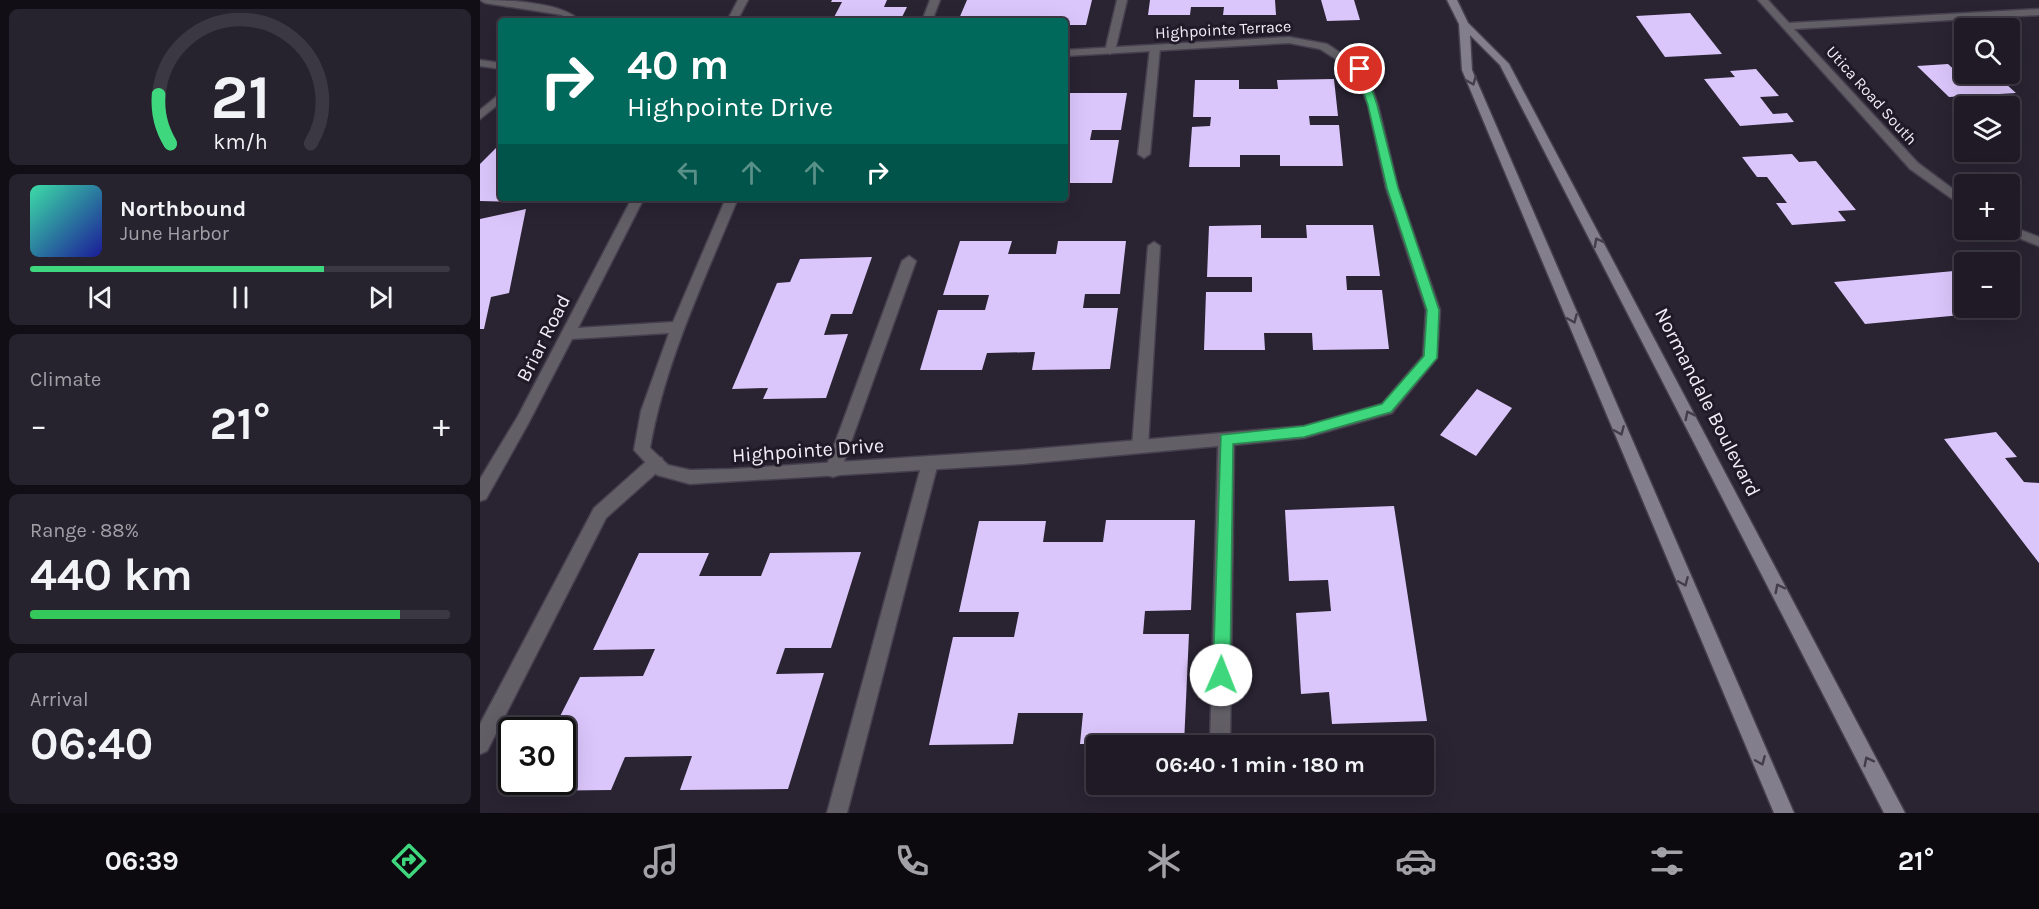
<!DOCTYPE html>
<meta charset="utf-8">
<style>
body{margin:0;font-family:Karla,sans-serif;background:#27232e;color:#f1f3f6;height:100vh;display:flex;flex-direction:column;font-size:22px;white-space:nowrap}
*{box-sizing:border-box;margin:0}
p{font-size:20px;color:#a1a1a7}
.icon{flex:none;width:33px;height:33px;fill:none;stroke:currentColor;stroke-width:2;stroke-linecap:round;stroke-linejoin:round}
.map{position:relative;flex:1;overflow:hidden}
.details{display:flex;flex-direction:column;gap:9px;padding:9px;background:#110e15;width:480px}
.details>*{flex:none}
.top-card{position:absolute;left:18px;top:18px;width:570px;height:183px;border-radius:6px;box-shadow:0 6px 24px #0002,0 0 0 2px #3c3843;background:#00695c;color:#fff;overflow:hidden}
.buttons{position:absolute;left:1474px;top:18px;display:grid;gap:12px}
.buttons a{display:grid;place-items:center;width:66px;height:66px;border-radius:6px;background:#1f1a26;box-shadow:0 6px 24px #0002,0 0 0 2px #3c3843;font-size:30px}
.speed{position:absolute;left:18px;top:717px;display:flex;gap:12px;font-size:30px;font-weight:700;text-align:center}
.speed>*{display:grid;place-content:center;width:78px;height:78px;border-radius:50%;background:#1f1a26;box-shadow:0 6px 24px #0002,0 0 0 2px #3c3843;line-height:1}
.speed .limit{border:3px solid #111;border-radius:9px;background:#fff;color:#111}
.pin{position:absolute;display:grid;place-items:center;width:51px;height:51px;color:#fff;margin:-26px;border:3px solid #fff;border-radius:50%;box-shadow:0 2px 6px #0007}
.me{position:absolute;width:66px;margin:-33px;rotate:1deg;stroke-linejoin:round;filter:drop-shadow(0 0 4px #0008)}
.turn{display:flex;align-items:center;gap:21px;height:126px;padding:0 30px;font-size:27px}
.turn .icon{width:78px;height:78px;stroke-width:2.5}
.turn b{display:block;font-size:42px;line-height:51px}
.lanes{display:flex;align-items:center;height:57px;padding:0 30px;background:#0003;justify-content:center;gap:30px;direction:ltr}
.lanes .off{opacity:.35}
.big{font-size:45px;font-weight:700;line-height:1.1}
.details .widget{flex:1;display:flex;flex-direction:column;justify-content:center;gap:9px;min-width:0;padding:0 21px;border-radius:9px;background:#27232e}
.details .dial{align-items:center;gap:0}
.dial svg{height:156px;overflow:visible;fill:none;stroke:#3c3843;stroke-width:7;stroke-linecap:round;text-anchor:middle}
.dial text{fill:#f1f3f6;stroke:none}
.song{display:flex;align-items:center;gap:18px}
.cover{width:72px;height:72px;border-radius:9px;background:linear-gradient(135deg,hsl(160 70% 55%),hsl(240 70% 35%))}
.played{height:6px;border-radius:3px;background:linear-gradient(90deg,#3fd77d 70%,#3c3843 70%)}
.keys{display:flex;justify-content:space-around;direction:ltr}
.heat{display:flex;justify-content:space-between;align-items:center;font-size:33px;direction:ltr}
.charge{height:9px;border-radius:4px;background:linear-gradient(90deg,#34c759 88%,#3c3843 0)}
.trip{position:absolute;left:606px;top:735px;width:348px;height:60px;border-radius:6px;background:#1f1a26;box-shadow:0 6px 24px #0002,0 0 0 2px #3c3843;font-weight:700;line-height:60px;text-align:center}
.tabs{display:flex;height:96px;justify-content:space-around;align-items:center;background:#0c0a0f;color:#a1a1a7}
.tabs .icon{width:42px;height:42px}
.tabs .current{color:#3fd77d}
.tabs b{font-size:27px;color:#f1f3f6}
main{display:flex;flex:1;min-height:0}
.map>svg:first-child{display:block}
.building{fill:#dbc6fb}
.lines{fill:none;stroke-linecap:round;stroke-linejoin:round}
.service-casing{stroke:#453f4e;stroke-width:3}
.minor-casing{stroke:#453f4e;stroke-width:3}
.secondary-casing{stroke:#453f4e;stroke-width:3}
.service{fill:#625f67;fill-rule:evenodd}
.minor{fill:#625f67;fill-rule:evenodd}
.secondary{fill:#837e8b;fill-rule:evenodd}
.oneway{stroke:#433d4b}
.route{fill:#3fd77d;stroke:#298c51;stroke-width:1.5}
.labels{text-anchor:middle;stroke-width:6;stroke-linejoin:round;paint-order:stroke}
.far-street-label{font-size:16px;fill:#f1edf7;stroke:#201a28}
.street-label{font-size:20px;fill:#f1edf7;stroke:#201a28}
</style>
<main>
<section class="details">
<div class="widget dial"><svg viewBox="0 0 100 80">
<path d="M14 69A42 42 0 1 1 86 69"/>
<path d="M14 69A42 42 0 0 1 8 44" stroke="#3fd77d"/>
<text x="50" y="56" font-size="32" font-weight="700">21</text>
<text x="50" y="72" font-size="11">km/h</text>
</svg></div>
<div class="widget">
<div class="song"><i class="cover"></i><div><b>Northbound</b><p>June Harbor</p></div></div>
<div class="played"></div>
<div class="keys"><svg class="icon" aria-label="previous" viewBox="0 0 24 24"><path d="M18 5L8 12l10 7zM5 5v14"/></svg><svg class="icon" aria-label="pause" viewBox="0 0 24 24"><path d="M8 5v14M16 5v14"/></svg><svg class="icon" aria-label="next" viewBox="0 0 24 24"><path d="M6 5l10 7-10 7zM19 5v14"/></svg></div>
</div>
<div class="widget"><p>Climate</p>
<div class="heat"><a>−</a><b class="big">21°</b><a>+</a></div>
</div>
<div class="widget"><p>Range · 88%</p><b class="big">440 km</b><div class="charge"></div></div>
<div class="widget"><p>Arrival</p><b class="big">06:40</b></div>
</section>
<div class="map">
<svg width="1559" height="813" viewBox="0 0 1559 813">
<rect width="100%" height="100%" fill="#292332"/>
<g class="building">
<polygon points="352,0 407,0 404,7 427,7 420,21 352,21 362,2 351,2"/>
<polygon points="487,0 612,0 606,25 585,25 585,21 554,21 555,18 478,21"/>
<polygon points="670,0 795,0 796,15 743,15 744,7 711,7 710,15 668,15"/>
<polygon points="841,0 874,0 880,20 847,21"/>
<polygon points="1210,13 1242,54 1185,57 1156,16"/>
<polygon points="1468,64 1481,76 1515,74 1536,93 1469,97 1437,66"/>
<polygon points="1276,69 1299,96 1280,97 1293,114 1307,113 1314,122 1260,126 1224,79 1255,77 1250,71"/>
<polygon points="854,79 858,116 829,116 830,125 859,125 863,166 800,166 800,155 760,155 760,167 709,167 712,127 730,126 731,117 713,117 715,80 759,80 759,89 798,89 797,80"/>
<polygon points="589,93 647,93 641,130 612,130 610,140 639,140 632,183 585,183 585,102"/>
<polygon points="16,148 21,148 21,198 47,198 43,202 0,201 0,164"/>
<polygon points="1312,154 1319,162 1336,161 1376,210 1358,211 1366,221 1312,225 1296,203 1307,203 1287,177 1277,177 1262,157"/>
<polygon points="319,198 398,198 397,200 317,203"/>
<polygon points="46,209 29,293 11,297 4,329 0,329 0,219"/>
<polygon points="781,225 781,238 827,238 826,225 893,225 900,276 866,276 867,290 902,290 909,349 833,350 832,333 784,333 785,350 724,350 726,292 772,292 772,277 727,277 729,226"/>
<polygon points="480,241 532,241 528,254 576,254 578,241 646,241 640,294 605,294 603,308 638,308 630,369 552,370 555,352 507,353 502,370 440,370 458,310 505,310 509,295 463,295"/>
<polygon points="392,257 372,314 351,314 344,335 368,334 346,398 283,399 288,388 252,389 297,283 310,282 320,259"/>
<polygon points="1485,270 1485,308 1530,305 1535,310 1385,324 1354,282"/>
<polygon points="997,389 1032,408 996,456 960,435"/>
<polygon points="1516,432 1537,457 1525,458 1544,482 1559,483 1559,563 1464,439"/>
<polygon points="914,506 947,721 852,724 849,692 821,694 816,613 851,611 848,580 809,581 805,510"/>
<polygon points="626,520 715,520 711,610 665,611 663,634 709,634 704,744 600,744 603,713 538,713 533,744 449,745 473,637 534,637 539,612 479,612 499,521 566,521 563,542 623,542"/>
<polygon points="381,552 351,648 305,648 296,674 344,673 308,789 200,790 212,756 145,757 131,790 44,791 49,782 82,782 82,730 73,730 100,677 163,676 175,649 113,650 159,553 229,553 219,576 281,576 290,553"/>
</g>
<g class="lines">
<g class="service-casing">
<g id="service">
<path d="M0,0C26,0 83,2 100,21H89L82,15L5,3Z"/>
<polygon points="450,0 460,0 452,21 442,21"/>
<polygon points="637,0 647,0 635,51 630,54 625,51"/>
<polygon points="675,45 680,48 670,154 664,158 658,154 670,48"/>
<polygon points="21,93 21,102 0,119 0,110"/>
<polygon points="674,242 680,246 668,446 665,451 660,452 655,451 652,446 668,246"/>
<polygon points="429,256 436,261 361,470 359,475 353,477 347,475 345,470 422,261"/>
<polygon points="176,456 182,458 184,463 182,468 126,518 7,751 0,754 0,724 114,508 170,458"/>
<polygon points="450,456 456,458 458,463 367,813 347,813 442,463 444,458"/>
</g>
</g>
<g class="minor-casing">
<g id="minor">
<polygon points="258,0 268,0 257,21 247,21"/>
<polygon points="1278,0 1288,0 1309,23 1559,9 1559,15 1314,29 1438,163 1485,198 1485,208 1430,169"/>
<path d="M809,37L847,44L885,69L898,105L918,188L960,310L957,358L912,413L824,438L754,445L750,746H730L738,446L542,464L210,484L177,475L154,450L161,411L189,333L92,339L48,424L6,499L0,501V479L38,416L152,198H164L98,328L193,322L246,198H258C225,279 185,361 170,448L188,465L210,470L252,469L542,450L824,426L902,404L943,356L946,310L906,188L888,105L875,71L840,49L809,43L585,56V50Z"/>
<polygon points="0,60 21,63 21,69 0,66"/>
<polygon points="1530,226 1559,237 1559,246 1526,233 1524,230 1530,230"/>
</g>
</g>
<g class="secondary-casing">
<polygon id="secondary" points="967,0 977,0 988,23 1029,64 1425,813 1404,813 1020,65 990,35 992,70 1314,813 1294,813 982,70 979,24"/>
</g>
<use href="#service" class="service"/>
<use href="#minor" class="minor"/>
<use href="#secondary" class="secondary"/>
</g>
<defs><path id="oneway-chevron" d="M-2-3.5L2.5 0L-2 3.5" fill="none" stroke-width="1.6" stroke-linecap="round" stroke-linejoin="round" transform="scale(1.5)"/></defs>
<g class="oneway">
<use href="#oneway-chevron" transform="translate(992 81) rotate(67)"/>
<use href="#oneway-chevron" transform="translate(1118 242) rotate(-118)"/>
<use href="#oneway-chevron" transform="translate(1093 319) rotate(67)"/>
<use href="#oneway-chevron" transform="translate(1209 415) rotate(-117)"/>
<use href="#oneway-chevron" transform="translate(1140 431) rotate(67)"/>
<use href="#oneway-chevron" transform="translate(1204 582) rotate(67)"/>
<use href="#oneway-chevron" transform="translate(1299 588) rotate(-117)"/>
<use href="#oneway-chevron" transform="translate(1281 761) rotate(67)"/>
<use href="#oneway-chevron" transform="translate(1388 761) rotate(-117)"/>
</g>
<polygon class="route" points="880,66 885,69 897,105 918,188 959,310 957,358 911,412 824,437 753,444 750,675 747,681 741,683 735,681 733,675 741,435 824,426 902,404 944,356 947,310 907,188 888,105 876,69"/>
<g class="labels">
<g class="far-street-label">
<text transform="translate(743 29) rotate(-3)" y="6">Highpointe Terrace</text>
<text transform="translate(1392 95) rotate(48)" y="6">Utica Road South</text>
</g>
<g class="street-label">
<text transform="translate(63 338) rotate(-63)" y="7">Briar Road</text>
<text transform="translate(1228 402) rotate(63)" y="7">Normandale Boulevard</text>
<text transform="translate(328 450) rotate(-4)" y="7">Highpointe Drive</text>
</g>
</g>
</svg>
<div class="buttons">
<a><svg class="icon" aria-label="search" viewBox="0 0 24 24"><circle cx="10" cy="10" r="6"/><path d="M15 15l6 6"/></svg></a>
<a><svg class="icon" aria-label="layers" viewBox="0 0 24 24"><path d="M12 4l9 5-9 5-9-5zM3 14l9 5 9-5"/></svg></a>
<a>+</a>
<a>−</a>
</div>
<div class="speed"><div class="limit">30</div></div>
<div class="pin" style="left:880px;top:69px;background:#d93025"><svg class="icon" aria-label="arrive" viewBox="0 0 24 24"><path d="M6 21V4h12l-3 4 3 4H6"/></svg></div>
<svg class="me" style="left:741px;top:675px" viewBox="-20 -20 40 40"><circle r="19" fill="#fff"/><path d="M0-13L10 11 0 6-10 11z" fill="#3fd77d"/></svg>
<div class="trip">06:40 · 1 min · 180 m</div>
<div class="top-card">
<div class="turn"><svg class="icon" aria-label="right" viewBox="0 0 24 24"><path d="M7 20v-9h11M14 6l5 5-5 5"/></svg><div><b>40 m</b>Highpointe Drive</div></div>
<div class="lanes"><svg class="icon off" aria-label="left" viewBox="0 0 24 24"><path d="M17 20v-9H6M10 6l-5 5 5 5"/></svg><svg class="icon off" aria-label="ahead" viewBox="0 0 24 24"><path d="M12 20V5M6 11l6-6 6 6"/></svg><svg class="icon off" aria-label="ahead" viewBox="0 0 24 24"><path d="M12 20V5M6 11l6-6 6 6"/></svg><svg class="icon" aria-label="right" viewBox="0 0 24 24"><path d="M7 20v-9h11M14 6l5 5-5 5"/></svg></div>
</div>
</div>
</main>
<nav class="tabs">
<b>06:39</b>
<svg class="icon current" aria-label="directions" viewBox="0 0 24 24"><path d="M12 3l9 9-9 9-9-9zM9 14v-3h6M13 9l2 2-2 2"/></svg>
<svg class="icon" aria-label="music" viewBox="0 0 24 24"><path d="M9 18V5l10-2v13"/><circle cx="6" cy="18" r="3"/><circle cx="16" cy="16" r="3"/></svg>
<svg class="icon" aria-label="phone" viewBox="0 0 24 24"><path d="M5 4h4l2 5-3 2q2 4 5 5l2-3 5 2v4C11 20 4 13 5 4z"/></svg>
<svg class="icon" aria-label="climate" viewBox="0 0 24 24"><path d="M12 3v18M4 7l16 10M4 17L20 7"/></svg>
<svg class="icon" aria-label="car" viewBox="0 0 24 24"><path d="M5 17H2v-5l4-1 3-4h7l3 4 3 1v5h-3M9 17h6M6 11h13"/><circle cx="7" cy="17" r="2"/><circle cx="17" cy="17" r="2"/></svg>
<svg class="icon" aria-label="filters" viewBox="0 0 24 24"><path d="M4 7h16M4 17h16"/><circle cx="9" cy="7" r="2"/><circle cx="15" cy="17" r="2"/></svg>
<b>21°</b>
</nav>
